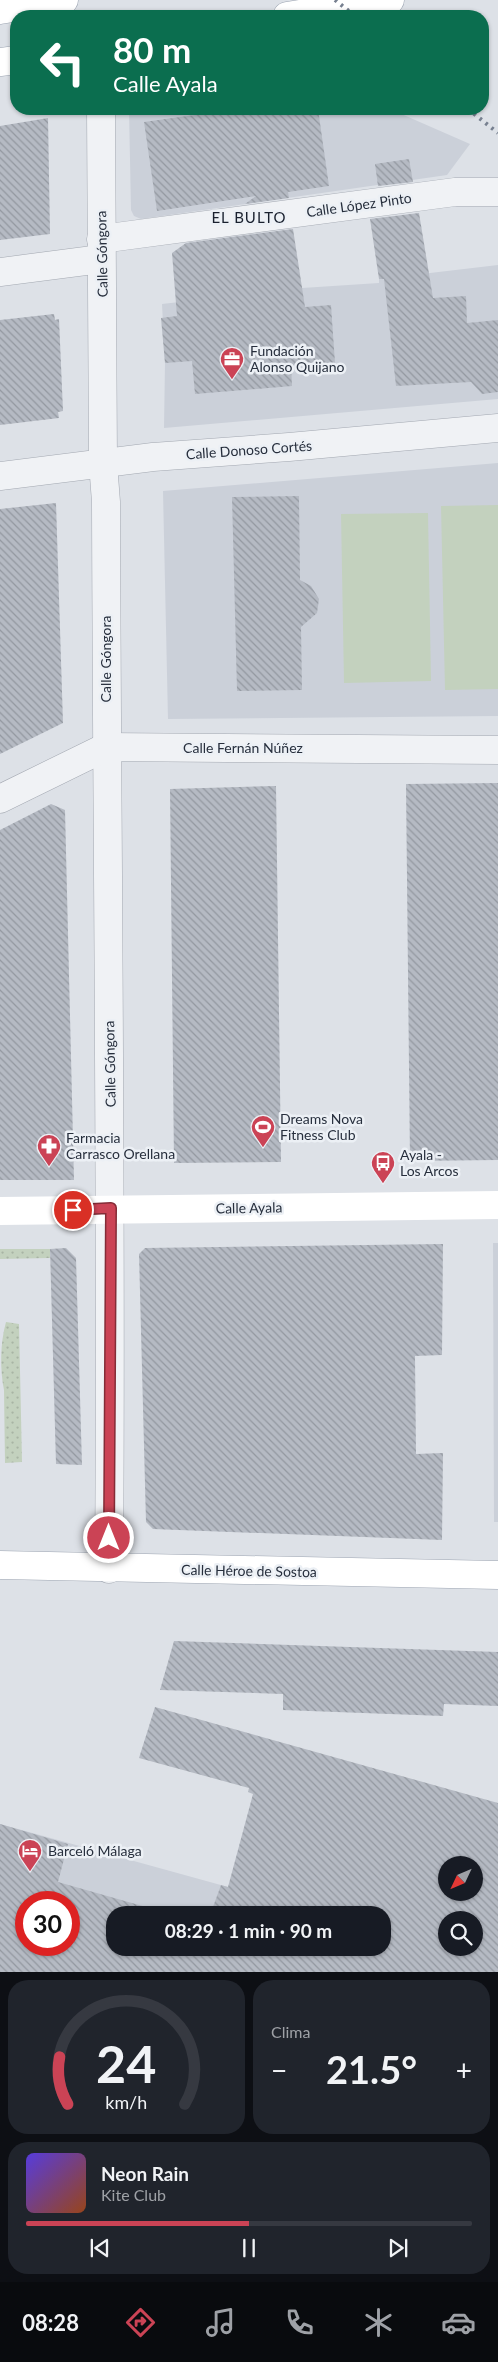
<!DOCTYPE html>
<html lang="es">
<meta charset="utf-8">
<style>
body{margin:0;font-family:Lato,sans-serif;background:#20242c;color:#f1f3f6;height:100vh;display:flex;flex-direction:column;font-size:19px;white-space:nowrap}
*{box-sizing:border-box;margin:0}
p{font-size:16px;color:#9ea1a6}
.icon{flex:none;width:28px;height:28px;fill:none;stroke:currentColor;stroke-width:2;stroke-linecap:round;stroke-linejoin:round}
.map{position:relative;height:1972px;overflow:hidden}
.details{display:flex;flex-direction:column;gap:8px;padding:8px;background:#0d0f14;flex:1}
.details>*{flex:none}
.top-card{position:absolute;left:10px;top:10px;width:479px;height:105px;border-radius:20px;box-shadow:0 1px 4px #0004;background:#0b6e4f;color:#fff;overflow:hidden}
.needle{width:32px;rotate:226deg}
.buttons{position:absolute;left:438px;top:1856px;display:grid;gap:10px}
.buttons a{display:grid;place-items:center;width:45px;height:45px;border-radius:50%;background:#171b24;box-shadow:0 1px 4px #0004;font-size:25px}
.speed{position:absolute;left:15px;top:1891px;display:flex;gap:10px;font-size:25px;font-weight:700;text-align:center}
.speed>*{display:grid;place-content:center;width:65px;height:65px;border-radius:50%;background:#171b24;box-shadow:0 1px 4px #0004;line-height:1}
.speed .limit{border:8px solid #d22;background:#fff;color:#111}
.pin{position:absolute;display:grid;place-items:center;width:42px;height:42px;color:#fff;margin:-21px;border:2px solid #fff;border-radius:50%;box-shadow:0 1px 5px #0007}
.me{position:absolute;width:55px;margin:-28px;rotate:0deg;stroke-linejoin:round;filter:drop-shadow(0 0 4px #0008)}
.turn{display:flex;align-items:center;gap:18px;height:105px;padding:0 20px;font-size:22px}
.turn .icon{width:65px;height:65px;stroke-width:2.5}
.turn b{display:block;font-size:35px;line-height:42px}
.big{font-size:38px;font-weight:700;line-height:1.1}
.details .tile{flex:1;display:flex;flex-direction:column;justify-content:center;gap:8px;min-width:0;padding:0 18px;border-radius:20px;background:#20242c}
.details .dial{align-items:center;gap:0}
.dial svg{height:130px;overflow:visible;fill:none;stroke:#363941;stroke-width:7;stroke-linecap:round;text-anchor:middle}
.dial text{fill:#f1f3f6;stroke:none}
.song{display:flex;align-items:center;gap:15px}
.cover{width:60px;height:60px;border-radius:8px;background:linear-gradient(135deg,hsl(250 70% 55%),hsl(20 70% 35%))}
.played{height:5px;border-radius:2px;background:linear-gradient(90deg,#cb4355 50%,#363941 50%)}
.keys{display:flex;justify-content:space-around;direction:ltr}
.heat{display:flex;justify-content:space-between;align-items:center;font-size:28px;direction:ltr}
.details .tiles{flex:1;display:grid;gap:8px;grid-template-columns:1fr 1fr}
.tile:last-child{grid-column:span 2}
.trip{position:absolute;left:106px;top:1906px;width:285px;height:50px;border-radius:20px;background:#171b24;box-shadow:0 1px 4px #0004;font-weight:700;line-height:50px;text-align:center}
.tab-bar{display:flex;height:80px;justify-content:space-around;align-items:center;background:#090b0e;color:#9ea1a6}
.tab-bar .icon{width:35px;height:35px}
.tab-bar .current{color:#cb4355}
.tab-bar b{font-size:22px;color:#f1f3f6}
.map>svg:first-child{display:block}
.built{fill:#cbd0d9;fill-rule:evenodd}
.garden{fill:url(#garden-dots)}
.pitch{fill:#c3d1be}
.building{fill:url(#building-back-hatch);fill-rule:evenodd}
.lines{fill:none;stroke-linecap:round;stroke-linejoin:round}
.street-casing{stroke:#a3a8b1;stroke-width:29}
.primary-casing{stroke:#9da5b2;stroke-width:29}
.street{stroke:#f0f2f5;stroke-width:28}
.secondary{stroke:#fff;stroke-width:28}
.primary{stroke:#fff;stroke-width:28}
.rail{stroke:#778090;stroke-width:4;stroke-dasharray:2.5 5;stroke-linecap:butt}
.route-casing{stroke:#842c37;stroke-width:12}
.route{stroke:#cb4355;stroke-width:9}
.labels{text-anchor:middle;stroke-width:5;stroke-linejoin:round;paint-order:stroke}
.street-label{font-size:14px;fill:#272f3d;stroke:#ecf0f5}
.poi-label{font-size:14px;fill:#272f3d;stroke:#ecf0f5;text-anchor:start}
.neighbourhood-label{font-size:15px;letter-spacing:1px;fill:#19202e;stroke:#ecf0f5}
</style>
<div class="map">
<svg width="498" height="1972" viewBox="0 0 498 1972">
<defs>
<pattern id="garden-dots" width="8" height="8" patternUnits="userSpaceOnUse" patternTransform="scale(1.25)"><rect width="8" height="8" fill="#c3d1be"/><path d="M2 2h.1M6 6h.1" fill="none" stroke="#a8b4a4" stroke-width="1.8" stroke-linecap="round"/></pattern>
<pattern id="building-back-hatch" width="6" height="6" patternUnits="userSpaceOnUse" patternTransform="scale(1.25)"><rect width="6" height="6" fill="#b5bac3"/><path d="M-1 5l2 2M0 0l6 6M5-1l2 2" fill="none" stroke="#9398a0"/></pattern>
</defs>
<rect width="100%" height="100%" fill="#dde1e7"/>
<g class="built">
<polygon points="129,109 390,109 470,144 447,175 141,219 134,216 131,210"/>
<polygon points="498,265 498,399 164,428 165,363 162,304 302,288 379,283 379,279"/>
<polygon points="498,463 498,716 168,719 163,491"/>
<polygon points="493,1243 498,1243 498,1522 494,1522"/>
<path d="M0,1824L329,1915H115V1948H382L383,1930L498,1962V1972H0ZM26,1902H69V1945H26Z"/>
</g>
<g class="garden">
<polygon points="0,1249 50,1249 50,1258 0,1259"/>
<path d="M6,1322L19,1324L22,1462L5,1463L4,1390C0,1370 0,1343 6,1322Z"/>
</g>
<g class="pitch">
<polygon points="498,505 498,689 445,690 441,506"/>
<polygon points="428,513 431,681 344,683 341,514"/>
</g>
<g class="building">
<polygon points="238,109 318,109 329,186 288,192 289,198 245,204 256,196 157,211 144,122"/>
<polygon points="48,118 50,234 0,240 0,126"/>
<polygon points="409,159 413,182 378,186 375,164"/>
<polygon points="419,213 433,298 466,296 467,323 498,320 498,392 482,394 471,382 396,386 384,279 379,279 370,219"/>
<polygon points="293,229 305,307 331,305 335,363 291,366 292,386 195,394 192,361 165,363 161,318 177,316 172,253 186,243"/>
<polygon points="54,314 55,320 59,319 63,411 58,412 59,418 0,425 0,320"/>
<polygon points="299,496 300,580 311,586 319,599 317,613 301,627 302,690 237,691 232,497"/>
<polygon points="56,503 63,723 0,754 0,509"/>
<polygon points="498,783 498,1160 410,1161 406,784"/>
<polygon points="276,786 281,1162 174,1163 170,789"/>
<polygon points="51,804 65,810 74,1180 0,1180 0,830"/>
<polygon points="443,1244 442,1355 415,1356 416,1454 443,1453 442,1540 153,1529 146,1522 139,1254 145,1248"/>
<polygon points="66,1248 76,1258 82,1465 56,1464 50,1249"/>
<polygon points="174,1641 498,1652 498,1706 444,1704 443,1716 283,1710 283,1694 160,1690"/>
<path d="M155,1707L498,1803V1972H0V1824L68,1844L58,1882L174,1915H115V1948H382V1915H210L221,1885L228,1887L253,1794L248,1792L249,1788L139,1758ZM446,1865H474V1892H446ZM26,1902H69V1945H26ZM446,1920H474V1948H446Z"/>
</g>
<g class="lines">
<g class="street-casing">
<g id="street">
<path d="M101,109L103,463L106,502C107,857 112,1213 109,1569"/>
<polyline points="101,239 455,192 498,192"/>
<polyline points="0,272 101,259"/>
<polyline points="0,476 153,457 289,447 498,428"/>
<polyline points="0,799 106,747 498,750"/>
</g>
</g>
<g class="primary-casing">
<g id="primary">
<polyline points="0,10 64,0"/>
<polyline points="287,16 390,0"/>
<polyline points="0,62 16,60"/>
<polyline points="0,1565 498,1575"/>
</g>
</g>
<use href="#street" class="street"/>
<polyline class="secondary" points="0,1211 498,1205"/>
<use href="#primary" class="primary"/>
<g class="rail">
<polyline points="335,0 355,16"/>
<polyline points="468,109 498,133"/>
</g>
</g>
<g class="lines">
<g class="route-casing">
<polyline id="route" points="73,1210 111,1208 109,1538"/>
</g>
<use href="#route" class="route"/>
</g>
<defs>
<g id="office-pin" transform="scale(1.25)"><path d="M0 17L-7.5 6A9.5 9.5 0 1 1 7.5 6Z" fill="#cb4355" stroke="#ecf0f5"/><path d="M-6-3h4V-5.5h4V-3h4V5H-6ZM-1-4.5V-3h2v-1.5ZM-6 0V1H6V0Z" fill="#fff"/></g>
<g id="stadium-pin" transform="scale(1.25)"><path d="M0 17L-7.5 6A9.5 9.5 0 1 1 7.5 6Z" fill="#cb4355" stroke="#ecf0f5"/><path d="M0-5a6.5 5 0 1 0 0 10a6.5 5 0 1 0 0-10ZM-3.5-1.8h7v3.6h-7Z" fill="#fff"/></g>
<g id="pharmacy-pin" transform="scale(1.25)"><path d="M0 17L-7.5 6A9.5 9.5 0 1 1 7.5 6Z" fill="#cb4355" stroke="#ecf0f5"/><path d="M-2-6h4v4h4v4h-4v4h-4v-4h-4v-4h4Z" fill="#fff"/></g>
<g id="bus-pin" transform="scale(1.25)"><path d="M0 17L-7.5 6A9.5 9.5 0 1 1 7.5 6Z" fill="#cb4355" stroke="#ecf0f5"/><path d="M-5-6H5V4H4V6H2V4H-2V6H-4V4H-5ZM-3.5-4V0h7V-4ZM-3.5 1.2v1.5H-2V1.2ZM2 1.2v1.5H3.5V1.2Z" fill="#fff"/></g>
<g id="hotel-pin" transform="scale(1.25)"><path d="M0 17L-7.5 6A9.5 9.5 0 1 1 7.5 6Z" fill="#cb4355" stroke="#ecf0f5"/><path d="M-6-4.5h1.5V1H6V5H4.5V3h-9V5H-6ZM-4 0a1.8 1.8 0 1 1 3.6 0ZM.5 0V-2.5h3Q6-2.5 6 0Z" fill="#fff"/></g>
</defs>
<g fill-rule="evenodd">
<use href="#office-pin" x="232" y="359"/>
<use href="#stadium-pin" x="263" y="1127"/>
<use href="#pharmacy-pin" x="49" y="1146"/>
<use href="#bus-pin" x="383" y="1163"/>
<use href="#hotel-pin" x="30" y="1851"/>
</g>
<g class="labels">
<g class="street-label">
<text transform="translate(359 205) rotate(-8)" y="5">Calle López Pinto</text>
<text transform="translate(102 254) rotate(-91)" y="5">Calle Góngora</text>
<text transform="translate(249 450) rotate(-4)" y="5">Calle Donoso Cortés</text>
<text transform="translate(106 659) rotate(-90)" y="5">Calle Góngora</text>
<text x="243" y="753">Calle Fernán Núñez</text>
<text transform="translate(110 1064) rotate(-91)" y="5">Calle Góngora</text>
<text transform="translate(249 1208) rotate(-1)" y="5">Calle Ayala</text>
<text transform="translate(249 1571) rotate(1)" y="5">Calle Héroe de Sostoa</text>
</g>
<g class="poi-label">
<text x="250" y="356">Fundación<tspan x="250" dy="16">Alonso Quijano</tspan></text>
<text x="280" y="1124">Dreams Nova<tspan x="280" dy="16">Fitness Club</tspan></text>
<text x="66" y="1143">Farmacia<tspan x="66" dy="16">Carrasco Orellana</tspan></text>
<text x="400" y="1160">Ayala -<tspan x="400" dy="16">Los Arcos</tspan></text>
<text x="48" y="1856">Barceló Málaga</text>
</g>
<g class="neighbourhood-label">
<text x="249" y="223">EL BULTO</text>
</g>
</g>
</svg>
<div class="buttons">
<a><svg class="needle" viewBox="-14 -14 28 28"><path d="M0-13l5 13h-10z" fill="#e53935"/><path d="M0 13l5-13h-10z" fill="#9ea1a6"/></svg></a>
<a><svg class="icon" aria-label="search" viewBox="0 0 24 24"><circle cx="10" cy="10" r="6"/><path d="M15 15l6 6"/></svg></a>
</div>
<div class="speed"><div class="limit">30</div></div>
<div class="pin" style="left:73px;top:1210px;background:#d93025"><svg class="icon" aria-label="arrive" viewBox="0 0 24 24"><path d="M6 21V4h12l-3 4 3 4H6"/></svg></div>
<svg class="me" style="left:109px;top:1538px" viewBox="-20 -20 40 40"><circle r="17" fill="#cb4355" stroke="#fff" stroke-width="3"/><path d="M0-11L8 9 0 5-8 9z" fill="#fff"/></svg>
<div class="trip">08:29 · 1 min · 90 m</div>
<div class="top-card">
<div class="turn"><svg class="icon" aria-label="left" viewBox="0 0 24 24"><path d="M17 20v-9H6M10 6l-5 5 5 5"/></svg><div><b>80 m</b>Calle Ayala</div></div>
</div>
</div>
<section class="details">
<div class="tiles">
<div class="tile dial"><svg viewBox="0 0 100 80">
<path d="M14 69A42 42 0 1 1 86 69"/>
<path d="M14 69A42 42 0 0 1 9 40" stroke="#cb4355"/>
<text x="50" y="56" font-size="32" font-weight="700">24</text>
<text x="50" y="72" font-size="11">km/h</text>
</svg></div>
<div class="tile"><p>Clima</p>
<div class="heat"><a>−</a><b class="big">21.5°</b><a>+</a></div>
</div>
<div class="tile">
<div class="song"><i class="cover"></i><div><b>Neon Rain</b><p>Kite Club</p></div></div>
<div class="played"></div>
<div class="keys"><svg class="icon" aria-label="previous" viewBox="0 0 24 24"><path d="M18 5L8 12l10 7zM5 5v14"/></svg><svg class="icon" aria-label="pause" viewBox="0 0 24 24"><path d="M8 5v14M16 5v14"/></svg><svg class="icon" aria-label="next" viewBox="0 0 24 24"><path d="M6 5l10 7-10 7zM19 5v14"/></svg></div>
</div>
</div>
</section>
<nav class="tab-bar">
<b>08:28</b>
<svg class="icon current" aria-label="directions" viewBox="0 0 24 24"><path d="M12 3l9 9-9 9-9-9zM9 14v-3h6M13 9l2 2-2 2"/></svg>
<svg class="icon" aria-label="music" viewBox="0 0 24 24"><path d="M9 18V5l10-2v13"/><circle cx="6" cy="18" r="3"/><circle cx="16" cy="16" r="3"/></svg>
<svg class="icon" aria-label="phone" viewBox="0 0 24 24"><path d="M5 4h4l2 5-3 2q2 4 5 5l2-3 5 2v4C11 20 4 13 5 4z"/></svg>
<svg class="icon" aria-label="climate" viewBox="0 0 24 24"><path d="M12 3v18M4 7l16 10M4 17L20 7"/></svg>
<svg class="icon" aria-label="car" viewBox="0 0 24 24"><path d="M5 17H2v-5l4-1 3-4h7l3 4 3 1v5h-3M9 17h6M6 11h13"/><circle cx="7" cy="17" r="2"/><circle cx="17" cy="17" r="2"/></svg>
</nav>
